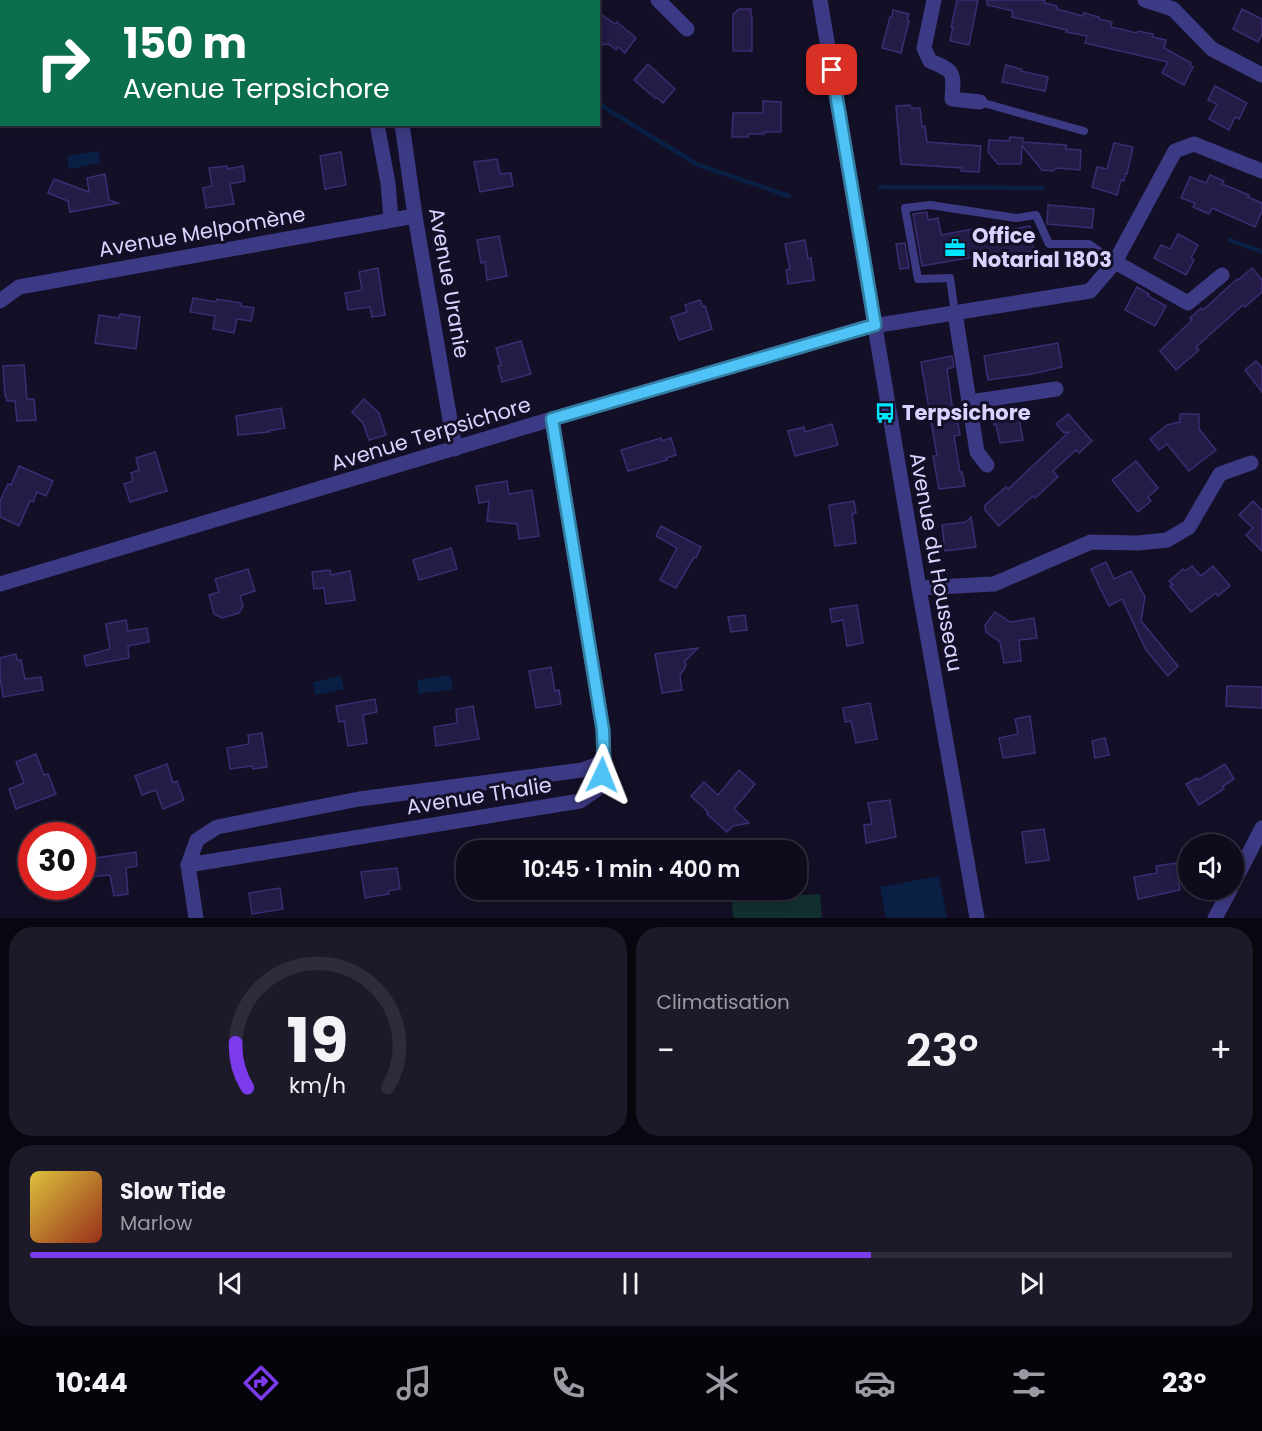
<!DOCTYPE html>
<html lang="fr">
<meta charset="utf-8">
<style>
body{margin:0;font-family:Poppins,sans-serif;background:#1c1929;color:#f1f3f6;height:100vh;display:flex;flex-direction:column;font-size:22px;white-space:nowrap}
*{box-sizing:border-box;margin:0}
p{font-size:20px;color:#9b9ba3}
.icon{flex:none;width:33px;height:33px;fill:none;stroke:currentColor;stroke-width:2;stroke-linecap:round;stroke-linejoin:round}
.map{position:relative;height:918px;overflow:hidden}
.sheet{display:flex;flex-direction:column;gap:9px;padding:9px;background:#08060f;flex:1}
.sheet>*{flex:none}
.hud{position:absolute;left:0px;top:0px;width:600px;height:126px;box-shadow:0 3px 15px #0003,0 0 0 2px #2e2b3b;background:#0b6e4f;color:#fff;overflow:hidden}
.buttons{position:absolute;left:1178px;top:834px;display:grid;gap:12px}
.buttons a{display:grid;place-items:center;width:66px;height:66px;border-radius:50%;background:#0e0b1c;box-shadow:0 3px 15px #0003,0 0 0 2px #2e2b3b;font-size:30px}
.speed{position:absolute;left:18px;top:822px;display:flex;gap:12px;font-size:30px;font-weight:700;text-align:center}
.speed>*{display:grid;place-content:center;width:78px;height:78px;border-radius:50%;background:#0e0b1c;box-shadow:0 3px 15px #0003,0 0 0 2px #2e2b3b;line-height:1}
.speed .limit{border:9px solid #d22;background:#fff;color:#111}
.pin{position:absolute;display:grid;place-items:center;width:51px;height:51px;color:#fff;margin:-26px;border-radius:12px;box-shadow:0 3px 9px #0006}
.me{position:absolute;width:66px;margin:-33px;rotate:2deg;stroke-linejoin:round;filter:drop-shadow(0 0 4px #0008)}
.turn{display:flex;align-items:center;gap:21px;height:126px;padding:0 24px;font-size:27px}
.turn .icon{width:78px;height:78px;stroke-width:2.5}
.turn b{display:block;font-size:42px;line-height:51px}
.big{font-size:45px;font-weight:600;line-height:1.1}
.sheet .tile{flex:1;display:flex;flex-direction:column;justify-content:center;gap:9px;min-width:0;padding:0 21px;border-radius:24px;background:#1c1929}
.sheet .dial{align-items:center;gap:0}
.dial svg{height:156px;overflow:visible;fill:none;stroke:#2e2b3b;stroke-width:7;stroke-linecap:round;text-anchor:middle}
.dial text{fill:#f1f3f6;stroke:none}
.song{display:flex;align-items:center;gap:18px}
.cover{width:72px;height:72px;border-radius:9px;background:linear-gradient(135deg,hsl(50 70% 55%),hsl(10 70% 35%))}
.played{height:6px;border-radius:3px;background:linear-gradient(90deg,#7c3aed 70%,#2e2b3b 70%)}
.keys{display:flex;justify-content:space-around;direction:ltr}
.heat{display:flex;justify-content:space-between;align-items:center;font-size:33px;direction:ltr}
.sheet .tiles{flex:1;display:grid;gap:9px;grid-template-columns:1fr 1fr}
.tile:last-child{grid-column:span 2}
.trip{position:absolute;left:456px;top:840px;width:351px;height:60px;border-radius:24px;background:#0e0b1c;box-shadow:0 3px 15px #0003,0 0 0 2px #2e2b3b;font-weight:600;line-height:60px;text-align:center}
.dock{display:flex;height:96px;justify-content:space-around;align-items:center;background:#06040b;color:#9b9ba3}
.dock .icon{width:42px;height:42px}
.dock .selected{color:#7c3aed}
.dock b{font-size:27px;color:#f1f3f6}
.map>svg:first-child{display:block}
.green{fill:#12302f}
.water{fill:#0a1f44}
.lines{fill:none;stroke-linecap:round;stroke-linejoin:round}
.stream{stroke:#0a1f44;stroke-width:4.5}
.building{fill:#241b47;stroke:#3b2d73;stroke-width:1.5}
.lane{stroke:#3d3a85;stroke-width:8}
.street{stroke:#3d3a85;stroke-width:15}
.route-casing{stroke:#337fa1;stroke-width:15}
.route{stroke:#4fc3f7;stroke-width:10}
.labels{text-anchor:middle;stroke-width:6;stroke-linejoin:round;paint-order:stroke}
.street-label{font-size:21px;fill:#d9d4ff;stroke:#130f26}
.poi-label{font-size:21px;font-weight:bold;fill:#d9d4ff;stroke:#130f26;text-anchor:start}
</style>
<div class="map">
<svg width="1262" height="918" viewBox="0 0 1262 918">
<rect width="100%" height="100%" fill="#130f26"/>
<polygon class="green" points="820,894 822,918 733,918 732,900"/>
<g class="water">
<polygon points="98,151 101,163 69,169 67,156"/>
<polygon points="450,675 453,689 419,694 417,680"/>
<polygon points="341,676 344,689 315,695 313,682"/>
<polygon points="939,876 947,918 886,918 880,887"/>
</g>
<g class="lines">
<g class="stream">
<polyline points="467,0 469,2"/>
<polyline points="128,2 128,0"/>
<polyline points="598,102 610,111 698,165 789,196"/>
<polyline points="0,103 2,102"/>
<polyline points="880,187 1043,188"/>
<polyline points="1230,240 1262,252"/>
</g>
</g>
<g class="building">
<polygon points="957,0 978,0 969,45 950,41 953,27 951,27"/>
<polygon points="987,0 1045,0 1044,3 1057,6 1057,9 1083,16 1084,13 1099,17 1099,19 1112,22 1111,27 1137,33 1138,31 1153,34 1153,37 1166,40 1164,48 1191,63 1190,65 1193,67 1184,85 1162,73 1168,62 1085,43 1087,36 1066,32 1067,30 1012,17 1013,11 987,5"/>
<polygon points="739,9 751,9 751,16 752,17 752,51 733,51 733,14"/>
<polygon points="1242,9 1262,19 1262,34 1258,42 1233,29"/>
<polygon points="893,10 909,14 907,20 909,21 901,53 882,48 890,17 892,17"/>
<polygon points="598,12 615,24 617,22 636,38 625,53 618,47 616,50 609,44 598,45"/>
<polygon points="648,64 675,89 663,103 657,98 655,98 634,80"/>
<polygon points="1006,65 1021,69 1021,71 1048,77 1045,91 1002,82"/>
<polygon points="1215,86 1247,103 1239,119 1235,117 1229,130 1209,119 1217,104 1208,100"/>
<polygon points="763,101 781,102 781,132 764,132 764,134 749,134 748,137 732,137 733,113 763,113"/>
<polygon points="910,105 911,108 920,108 922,127 925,126 927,142 981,146 979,172 961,171 962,168 901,164 896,106"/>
<polygon points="1010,137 1023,138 1023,142 1066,145 1066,149 1081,150 1080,170 1057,168 1053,171 1042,170 1022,146 1021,164 998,164 988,152 989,140 1009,141"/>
<polygon points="1114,143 1133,147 1127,174 1125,174 1124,181 1121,180 1117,195 1092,187 1097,167 1107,169"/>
<polygon points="341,152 346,185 325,189 320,156"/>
<polygon points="497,159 500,174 511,173 513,186 480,192 474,162"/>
<polygon points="227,166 227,169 243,166 245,181 230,184 234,204 206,208 203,188 212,186 209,168"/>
<polygon points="105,174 109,200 118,203 70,212 68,201 48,193 54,179 89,192 87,178"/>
<polygon points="1210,175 1224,181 1222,184 1249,195 1248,197 1262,203 1262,211 1255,227 1212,208 1209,214 1193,207 1195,203 1181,198 1190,177 1206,183"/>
<polygon points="1048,205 1094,209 1092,228 1047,224"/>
<polygon points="927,212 928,220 938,218 941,235 973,229 974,233 989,230 989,233 1030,226 1034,251 1022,253 1023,258 1010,259 1010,255 980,260 979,256 922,266 913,214"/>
<polygon points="1178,234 1198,245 1191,258 1194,260 1186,275 1154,258 1161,245 1170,249"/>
<polygon points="499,236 507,276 487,280 485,262 481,263 477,240"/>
<polygon points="805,240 808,259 811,258 814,280 788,284 786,270 790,269 785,244"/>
<polygon points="905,243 909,268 900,269 896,244"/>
<polygon points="378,268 385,315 372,317 370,307 348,310 345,293 362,290 359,272"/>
<polygon points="1252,268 1262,280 1262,292 1245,307 1243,305 1196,347 1199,350 1176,370 1160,351 1192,320 1190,318 1201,308 1203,310 1237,279 1238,280"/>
<polygon points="1137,287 1149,294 1148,296 1166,306 1155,326 1125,310"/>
<polygon points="193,298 216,302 217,299 241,303 240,306 254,308 251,321 237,319 234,333 213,329 215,316 190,312"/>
<polygon points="700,300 703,307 705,306 712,329 679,340 671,317 687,312 685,305"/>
<polygon points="120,314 140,317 136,349 95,343 99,315 119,318"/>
<polygon points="521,341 531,374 502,382 498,366 501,365 496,348"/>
<polygon points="1058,343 1062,367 1032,374 988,380 984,356"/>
<polygon points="952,356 954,367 947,369 952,405 953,405 956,423 958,423 960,435 954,436 960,472 962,472 965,486 939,489 933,456 937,456 921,362"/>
<polygon points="1256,361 1262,368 1262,392 1245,370"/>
<polygon points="24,365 27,399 34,399 36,420 17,421 15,401 7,401 6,396 5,396 3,366"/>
<polygon points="364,399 379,413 386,435 369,440 363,423 352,412"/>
<polygon points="1017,407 1023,440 1000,443 996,424 994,425 992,411"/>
<polygon points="281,408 285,428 268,431 269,432 238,435 236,416"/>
<polygon points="1068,414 1092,441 1079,453 1076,450 1053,471 1058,477 1035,498 1033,496 999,526 985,510 985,505 1006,487 1008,489 1069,432 1064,433 1056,424"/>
<polygon points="1180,414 1199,414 1199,429 1216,450 1189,471 1167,444 1159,450 1150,439 1167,425 1180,422"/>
<polygon points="832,424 838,445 795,456 788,431 804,427 805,432"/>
<polygon points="661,438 662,441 671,438 676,455 666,458 667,460 628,471 621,450"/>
<polygon points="155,452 167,491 130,502 124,484 133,481 131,473 139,470 136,458"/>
<polygon points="1136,461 1158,488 1148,497 1151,501 1138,512 1112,480"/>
<polygon points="19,466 53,481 46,496 37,492 33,502 30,501 19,526 0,517 0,501 8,484 11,485"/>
<polygon points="507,481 509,494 532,490 539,536 519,539 517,524 487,521 489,501 479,503 476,486"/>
<polygon points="854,501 856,513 852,514 856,543 835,546 829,505"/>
<polygon points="1253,501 1262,510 1262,551 1246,535 1253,528 1239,515"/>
<polygon points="971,517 976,547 945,551 942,525 966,522"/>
<polygon points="661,526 701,547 696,558 694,557 676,588 660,580 677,548 656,536"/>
<polygon points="451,548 457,569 419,580 413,560"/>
<polygon points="1106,562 1114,579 1131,571 1145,597 1141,621 1178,666 1168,676 1146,650 1122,599 1109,606 1091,569"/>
<polygon points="1192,566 1201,576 1213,566 1230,586 1218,596 1216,593 1191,612 1170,586 1173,585 1169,581 1183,569 1185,571"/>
<polygon points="248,569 255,591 240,596 243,606 239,613 222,618 214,614 209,595 219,592 215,579"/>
<polygon points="330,570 331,575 350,571 355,600 326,604 324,588 314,589 312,572"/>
<polygon points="857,605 863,643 847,646 843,620 832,622 830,609"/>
<polygon points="995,612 1010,622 1034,618 1037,638 1019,640 1021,661 1004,663 1000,642 986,632 985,625"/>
<polygon points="745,615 747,630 731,632 728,617"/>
<polygon points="126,620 128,631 147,628 149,642 128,646 129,658 86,666 84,656 110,649 106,624"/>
<polygon points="698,648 685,661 686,666 680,675 682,690 662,693 655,654"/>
<polygon points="16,654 17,660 21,660 25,679 41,677 43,690 3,697 0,677 0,658"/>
<polygon points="551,667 555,691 559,690 561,704 536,708 529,671"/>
<polygon points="1227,686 1262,687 1262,708 1226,706"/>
<polygon points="375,699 377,712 363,715 367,743 348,746 344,721 339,722 336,706"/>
<polygon points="870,703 877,739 856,743 851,721 845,722 843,708"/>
<polygon points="473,706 479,739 436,746 434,727 457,723 456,709"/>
<polygon points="1030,716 1035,753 1003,758 999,738 1018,734 1015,719"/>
<polygon points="262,733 267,767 253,769 252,766 230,769 227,748 249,744 248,735"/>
<polygon points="1105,738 1109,755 1095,758 1092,741"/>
<polygon points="36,754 44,775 48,774 56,794 16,809 9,789 24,783 16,762"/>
<polygon points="167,764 173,783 177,781 184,800 163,809 156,790 142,795 135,776"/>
<polygon points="1225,764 1234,779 1223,786 1224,789 1199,805 1186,784 1197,778 1198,780"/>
<polygon points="739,770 755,784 734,809 749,823 733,826 727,832 707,814 708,812 691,796 704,782 718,795"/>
<polygon points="890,800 896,837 866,843 864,825 872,824 868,803"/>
<polygon points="1044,829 1049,860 1026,863 1022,832"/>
<polygon points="136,852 137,866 126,868 128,894 114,896 110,875 91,877 89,859"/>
<polygon points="1176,863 1180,890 1138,899 1134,877 1157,873 1156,866"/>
<polygon points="397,868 400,889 388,891 389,894 365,898 361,872"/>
<polygon points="280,888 283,909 252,914 249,893"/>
</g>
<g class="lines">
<g class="lane">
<polyline points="980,102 1084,131"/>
<polyline points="955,313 950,278 918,279 905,208 930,205 1016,218 1036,215 1049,244 1089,244 1115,262"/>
</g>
<g class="street">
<polyline points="658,0 687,29"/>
<polyline points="820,0 919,588 977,918"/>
<path d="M934,0L924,48L930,61C955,71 954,73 952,99L980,102"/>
<polyline points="1145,0 1173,9 1212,49 1262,75"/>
<polyline points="377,124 388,183 391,219"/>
<polyline points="402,124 415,216 455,449"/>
<polyline points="1115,262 1188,303 1222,275"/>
<polyline points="0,301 19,287 415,216"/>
<polyline points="955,313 977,452 987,465"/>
<polyline points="970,402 1056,389"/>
<polyline points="0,584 552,419 867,327 1090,291 1115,262 1175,151 1194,144 1262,171"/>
<polyline points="919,588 994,584 1091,542 1138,543 1167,540 1189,527 1220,474 1251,463"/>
<polyline points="188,865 197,840 217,827 359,799 582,770 604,762"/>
<polyline points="1233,884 1262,828"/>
<polyline points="196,918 188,865 580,801 600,787 604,762 603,730 552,419"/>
<polyline points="1215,918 1230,890"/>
</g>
</g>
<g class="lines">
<g class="route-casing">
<polyline id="route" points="602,775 604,762 603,730 552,419 875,325 832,70"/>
</g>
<use href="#route" class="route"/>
</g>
<defs>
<g id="office-bare" transform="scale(1.62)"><path d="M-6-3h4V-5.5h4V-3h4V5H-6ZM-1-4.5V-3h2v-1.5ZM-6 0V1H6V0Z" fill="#00e5ff" stroke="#130f26" stroke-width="2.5" paint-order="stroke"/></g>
<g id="bus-bare" transform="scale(1.62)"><path d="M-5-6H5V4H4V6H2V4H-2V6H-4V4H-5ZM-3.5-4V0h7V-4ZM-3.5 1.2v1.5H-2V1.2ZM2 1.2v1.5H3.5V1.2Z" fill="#00e5ff" stroke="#130f26" stroke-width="2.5" paint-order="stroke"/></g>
</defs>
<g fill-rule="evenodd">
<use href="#office-bare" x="955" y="248"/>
<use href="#bus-bare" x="885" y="413"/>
</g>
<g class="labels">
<g class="street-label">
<text transform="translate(202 232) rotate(-10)" y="7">Avenue Melpomène</text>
<text transform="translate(449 283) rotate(80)" y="7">Avenue Uranie</text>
<text transform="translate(431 434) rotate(-17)" y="7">Avenue Terpsichore</text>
<text transform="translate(936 562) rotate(80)" y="7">Avenue du Housseau</text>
<text transform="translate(479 796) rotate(-9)" y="7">Avenue Thalie</text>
</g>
<g class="poi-label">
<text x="972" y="243">Office<tspan x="972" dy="24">Notarial 1803</tspan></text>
<text x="902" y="420">Terpsichore</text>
</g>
</g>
</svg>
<div class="buttons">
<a><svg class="icon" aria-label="sound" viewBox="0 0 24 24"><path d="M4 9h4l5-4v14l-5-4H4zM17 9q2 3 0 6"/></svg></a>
</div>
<div class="speed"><div class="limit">30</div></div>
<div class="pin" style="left:832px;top:70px;background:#d93025"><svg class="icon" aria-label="arrive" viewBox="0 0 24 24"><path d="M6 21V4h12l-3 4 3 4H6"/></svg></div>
<svg class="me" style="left:602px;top:775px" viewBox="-20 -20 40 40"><path d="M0-17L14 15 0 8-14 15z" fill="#4fc3f7" stroke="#fff" stroke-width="4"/></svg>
<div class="trip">10:45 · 1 min · 400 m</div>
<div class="hud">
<div class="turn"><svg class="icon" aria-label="right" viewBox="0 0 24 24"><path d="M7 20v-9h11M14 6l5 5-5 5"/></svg><div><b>150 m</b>Avenue Terpsichore</div></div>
</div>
</div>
<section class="sheet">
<div class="tiles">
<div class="tile dial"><svg viewBox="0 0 100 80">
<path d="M14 69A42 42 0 1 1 86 69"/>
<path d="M14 69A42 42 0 0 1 8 46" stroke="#7c3aed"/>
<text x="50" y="56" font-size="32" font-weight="700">19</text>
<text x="50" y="72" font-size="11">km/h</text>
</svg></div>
<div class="tile"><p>Climatisation</p>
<div class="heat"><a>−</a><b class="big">23°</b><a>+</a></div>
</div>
<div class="tile">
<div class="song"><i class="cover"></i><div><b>Slow Tide</b><p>Marlow</p></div></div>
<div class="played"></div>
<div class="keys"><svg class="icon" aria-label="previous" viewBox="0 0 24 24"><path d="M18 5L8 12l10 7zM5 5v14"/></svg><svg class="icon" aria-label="pause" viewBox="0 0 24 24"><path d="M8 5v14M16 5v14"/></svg><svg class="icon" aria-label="next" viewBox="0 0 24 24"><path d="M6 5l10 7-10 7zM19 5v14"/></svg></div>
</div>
</div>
</section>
<nav class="dock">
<b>10:44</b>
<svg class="icon selected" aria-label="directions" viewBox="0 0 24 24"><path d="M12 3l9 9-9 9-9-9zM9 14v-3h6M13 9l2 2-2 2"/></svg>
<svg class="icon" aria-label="music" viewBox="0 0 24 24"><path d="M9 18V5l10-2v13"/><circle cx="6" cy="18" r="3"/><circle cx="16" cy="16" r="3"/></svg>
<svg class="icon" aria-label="phone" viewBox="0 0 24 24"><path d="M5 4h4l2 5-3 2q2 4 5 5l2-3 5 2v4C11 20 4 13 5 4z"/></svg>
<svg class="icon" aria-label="climate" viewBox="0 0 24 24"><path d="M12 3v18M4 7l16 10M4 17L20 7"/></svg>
<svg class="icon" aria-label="car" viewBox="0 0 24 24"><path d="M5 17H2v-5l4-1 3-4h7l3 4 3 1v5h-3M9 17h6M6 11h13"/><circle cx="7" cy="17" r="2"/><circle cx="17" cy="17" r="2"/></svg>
<svg class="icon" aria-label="filters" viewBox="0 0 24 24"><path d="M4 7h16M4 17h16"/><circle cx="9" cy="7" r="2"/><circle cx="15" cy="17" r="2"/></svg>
<b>23°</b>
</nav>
